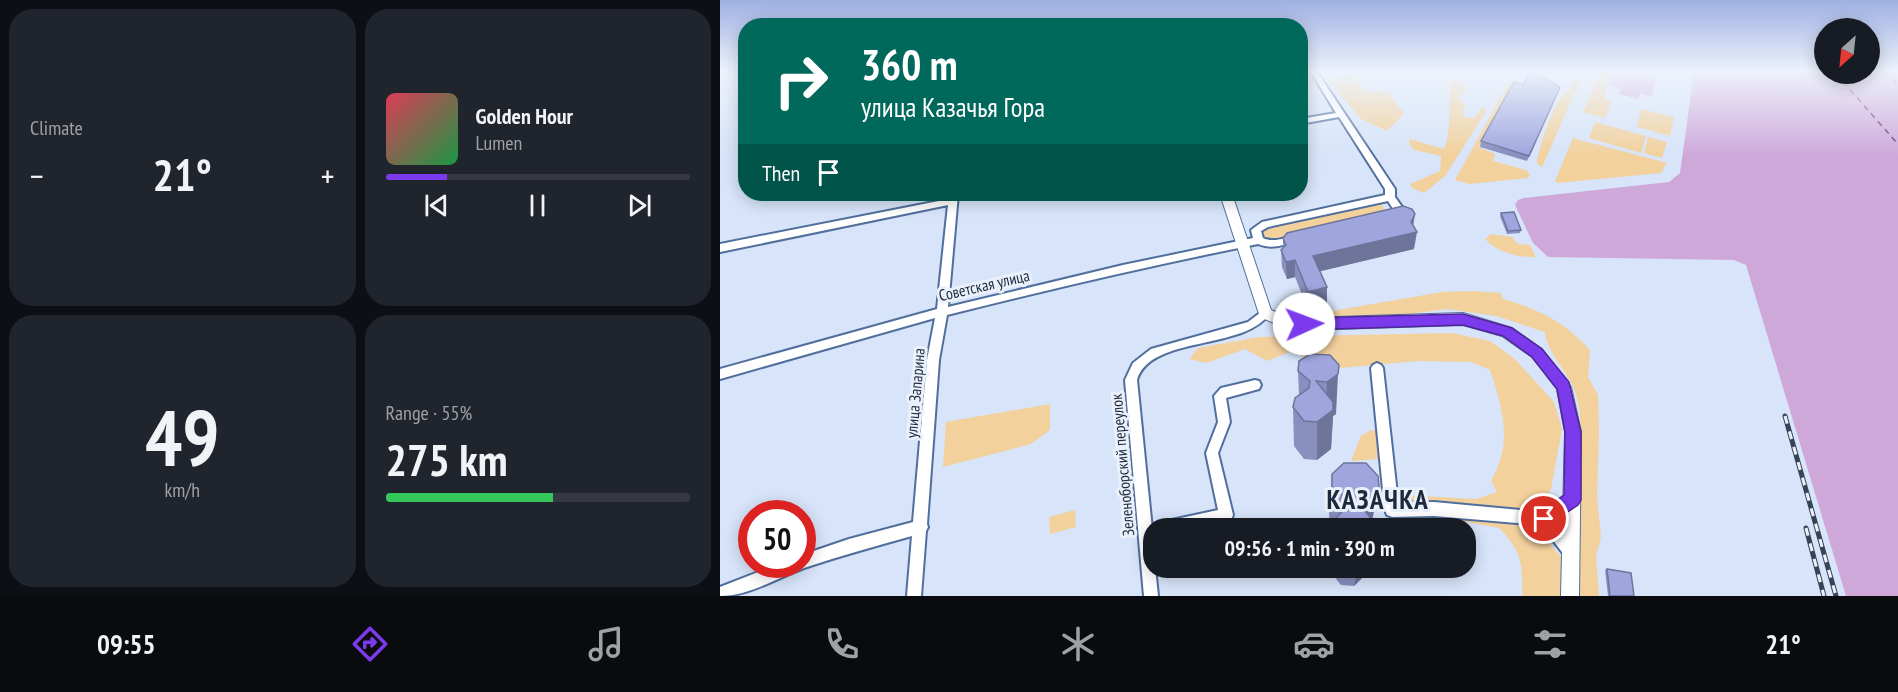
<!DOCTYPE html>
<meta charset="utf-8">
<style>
body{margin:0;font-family:"PT Sans Narrow",sans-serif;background:#20242c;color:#f1f3f6;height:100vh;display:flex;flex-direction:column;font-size:22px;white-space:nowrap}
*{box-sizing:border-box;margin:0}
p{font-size:20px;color:#9ea1a6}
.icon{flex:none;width:33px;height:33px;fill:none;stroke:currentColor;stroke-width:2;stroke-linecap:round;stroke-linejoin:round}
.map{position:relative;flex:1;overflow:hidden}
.sheet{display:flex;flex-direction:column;gap:9px;padding:9px;background:#0d0f14;width:720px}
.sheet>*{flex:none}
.guide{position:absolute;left:18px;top:18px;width:570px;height:183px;border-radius:24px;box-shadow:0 3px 15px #0003;background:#00695c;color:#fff;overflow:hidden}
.needle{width:39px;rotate:207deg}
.fabs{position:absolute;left:1094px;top:18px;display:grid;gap:12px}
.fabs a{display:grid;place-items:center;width:66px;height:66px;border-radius:50%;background:#171b24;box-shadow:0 3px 15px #0003;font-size:30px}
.speed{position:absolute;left:18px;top:500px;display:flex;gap:12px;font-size:30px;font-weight:700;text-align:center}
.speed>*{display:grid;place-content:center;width:78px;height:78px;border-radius:50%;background:#171b24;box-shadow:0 3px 15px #0003;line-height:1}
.speed .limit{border:9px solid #d22;background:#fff;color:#111}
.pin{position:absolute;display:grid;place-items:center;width:51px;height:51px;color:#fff;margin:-26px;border:3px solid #fff;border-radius:50%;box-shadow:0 2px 6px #0007}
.me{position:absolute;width:66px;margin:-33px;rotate:88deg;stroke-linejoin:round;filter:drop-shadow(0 0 4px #0008)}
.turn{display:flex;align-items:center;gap:21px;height:126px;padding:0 24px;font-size:27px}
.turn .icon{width:78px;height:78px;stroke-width:2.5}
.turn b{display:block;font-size:42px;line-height:51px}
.then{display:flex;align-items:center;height:57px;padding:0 24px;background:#0003;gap:12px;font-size:22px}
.big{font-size:45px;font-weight:600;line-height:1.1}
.sheet .tile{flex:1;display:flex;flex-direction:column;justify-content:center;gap:9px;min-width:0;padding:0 21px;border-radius:24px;background:#20242c}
.sheet .dial{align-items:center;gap:0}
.dial b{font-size:78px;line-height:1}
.song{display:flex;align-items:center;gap:18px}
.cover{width:72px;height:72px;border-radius:9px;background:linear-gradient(135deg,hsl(350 70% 55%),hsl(140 70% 35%))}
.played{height:6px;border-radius:3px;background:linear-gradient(90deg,#7c3aed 20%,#363941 20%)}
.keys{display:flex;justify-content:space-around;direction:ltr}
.heat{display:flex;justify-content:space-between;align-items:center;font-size:33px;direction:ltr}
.charge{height:9px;border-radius:4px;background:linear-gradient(90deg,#34c759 55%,#363941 0)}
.sheet .tiles{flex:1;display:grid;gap:9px;grid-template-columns:repeat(2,1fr)}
.trip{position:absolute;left:423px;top:518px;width:333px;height:60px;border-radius:24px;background:#171b24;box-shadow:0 3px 15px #0003;font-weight:600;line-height:60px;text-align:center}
.menu{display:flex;height:96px;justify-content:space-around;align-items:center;background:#090b0e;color:#9ea1a6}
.menu .icon{width:42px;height:42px}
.menu .current{color:#7c3aed}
.menu b{font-size:27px;color:#f1f3f6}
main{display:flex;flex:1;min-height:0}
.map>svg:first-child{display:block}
.green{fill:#f2d19d}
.water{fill:#cfa8da}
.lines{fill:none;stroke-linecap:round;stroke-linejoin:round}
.ferry{stroke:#61316e;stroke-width:1.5;stroke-dasharray:6 4.5;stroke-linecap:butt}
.minor-casing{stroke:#516f9d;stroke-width:4}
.major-casing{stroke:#516f9d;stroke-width:2}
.minor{fill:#fff;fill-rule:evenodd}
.major{fill:#fff;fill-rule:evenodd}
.rail-casing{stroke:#374457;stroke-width:5}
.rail{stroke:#eaf1fb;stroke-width:3;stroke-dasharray:8;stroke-linecap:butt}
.wall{fill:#898fbf}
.shaded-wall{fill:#6f749b}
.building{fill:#9fa6de;stroke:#6f749b;stroke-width:1.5}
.route{fill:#7c3aed;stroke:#51269a;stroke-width:1.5}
.labels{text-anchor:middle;stroke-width:6;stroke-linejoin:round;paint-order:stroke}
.street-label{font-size:16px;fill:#1d2a3d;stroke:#eaf1fb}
.near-district-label{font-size:27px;font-weight:bold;letter-spacing:1.5px;fill:#1d2a3d;stroke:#eaf1fb}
</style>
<main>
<section class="sheet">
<div class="tiles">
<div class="tile"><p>Climate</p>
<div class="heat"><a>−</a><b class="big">21°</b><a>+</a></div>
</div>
<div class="tile">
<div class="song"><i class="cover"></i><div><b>Golden Hour</b><p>Lumen</p></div></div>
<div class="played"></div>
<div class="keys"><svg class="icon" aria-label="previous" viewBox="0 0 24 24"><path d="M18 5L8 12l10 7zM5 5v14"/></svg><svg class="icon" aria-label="pause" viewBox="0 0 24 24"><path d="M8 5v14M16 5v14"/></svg><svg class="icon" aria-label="next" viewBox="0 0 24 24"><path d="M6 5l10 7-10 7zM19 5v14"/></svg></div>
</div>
<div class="tile dial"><b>49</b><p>km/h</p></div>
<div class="tile"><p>Range · 55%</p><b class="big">275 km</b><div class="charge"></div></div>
</div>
</section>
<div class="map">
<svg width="1178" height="596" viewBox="0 0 1178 596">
<rect width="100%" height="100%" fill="#d7e4f9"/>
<g class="green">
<path d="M733,72H737L738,80L745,83L746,91L738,98L746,104L743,111L744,117L755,118L762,107L767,110L725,176L704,193L692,188L690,184L720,171L721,156L694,150L689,144L690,139L724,149C734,125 725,96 733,72Z"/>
<path d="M859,72H864L822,167L817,163C818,150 832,109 840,99C848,89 857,84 859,72Z"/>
<polygon points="880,72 891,72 884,98 891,102 885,118 863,112"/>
<polygon points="632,74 645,91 669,93 684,114 667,131 641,119 608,80"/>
<polygon points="792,76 796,79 759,147 775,154 773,161 806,170 810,175 808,178 750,184 735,180"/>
<polygon points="921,109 954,117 950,136 917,127"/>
<polygon points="875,122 926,136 921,153 869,138"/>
<polygon points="928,137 947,142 942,158 924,153"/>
<polygon points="853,138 947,163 941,173 838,183 835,181"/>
<polygon points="661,203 667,215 543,241 539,228"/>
<path d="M771,234L792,237L798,244L810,245L816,257C799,258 777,252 765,239Z"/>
<path d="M753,291L781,293L783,299C819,309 845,322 870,350L868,377L878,395L879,431L877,498L881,536L876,557L879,596H859C858,569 854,540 855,513C857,478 865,431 857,398C851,373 828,357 825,332L776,316L727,309L674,316L583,321V316L722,292Z"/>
<path d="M732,333L770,341L795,359L834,402L842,429L831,489L822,507L807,517L841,557V596H802C803,565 802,551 779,528L687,511L675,502L684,495L756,499L777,492L771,481C793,442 783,410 770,370L751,362L698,361L608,369L592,359L570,352L547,361L525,349L486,363L469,359L478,348L539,337Z"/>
<polygon points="330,404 330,430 311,444 223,467 226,422"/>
<polygon points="651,430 657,431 658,459 631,461 641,436"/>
<polygon points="355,510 356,527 330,534 329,517"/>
</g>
<g class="water">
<polygon points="893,72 939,72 932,96 920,93 918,99 899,94 900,88 888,85"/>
<polygon points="974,72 1149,74 1149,72 1178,72 1178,596 1126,596 1026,265 1014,260 828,257 813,243 795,205 798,200 804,198 949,182 960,173"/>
</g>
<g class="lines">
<g class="ferry">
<polyline points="1165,72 1178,85"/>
<polyline points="1116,74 1178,144"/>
</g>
<g class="minor-casing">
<g id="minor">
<path d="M591,72H597L675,189V197L687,214L685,216L672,217L670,215L672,213L675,212L668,201L548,227L541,231L543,238C554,243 565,238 575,235L580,238L578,240C564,245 552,250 538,244C433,265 330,289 227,315L219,360L207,524L208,527L206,531L201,596H187L192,536C156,546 120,556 84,568C57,578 29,596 0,596V587L59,564H82V555L129,539L193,522L207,360L215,318L0,379V369L217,309L228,205L0,252V244L229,199L230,194H238L228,307L403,265L533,238L531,230L542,222L665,195V189L619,117L580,124V119L616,113Z"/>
<path d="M545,309L549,310L550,313C525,351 430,335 417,380L434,549V567H435L438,596H424L405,380L413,363L431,349L528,322Z"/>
<polygon points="657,363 661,365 663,368 678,503 714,502 822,512 852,494 857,495 859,500 857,505 834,520 855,546 857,551 855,556 850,558 845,556 821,525 714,516 672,517 667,515 665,510 651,368 653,365"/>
<polygon points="535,380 539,381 541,385 539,389 506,398 510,422 498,453 513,515 511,520 477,528 440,528 442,523 447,521 498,510 486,453 498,422 494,396 501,388"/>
</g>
</g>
<g class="major-casing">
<polygon id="major" points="500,194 512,194 551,310 565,316 584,318 743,313 792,328 822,349 851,387 861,432 859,596 841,596 845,432 837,389 812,357 782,336 743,325 584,330 563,327 540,317"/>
</g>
<use href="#minor" class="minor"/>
<use href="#major" class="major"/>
<g class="rail-casing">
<g id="rail">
<polyline points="1065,416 1116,596"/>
<polyline points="1086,528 1104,596"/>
</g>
</g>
<use href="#rail" class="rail"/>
</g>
<g class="wall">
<polygon points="803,85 840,87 807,161 760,147 761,141"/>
<polygon points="781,213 801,230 800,233 787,234 780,216"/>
<polygon points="695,214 693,226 694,249 600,271 607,304 588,309 575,277 567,279 562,267 561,250 563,248 563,238"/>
<polygon points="610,355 616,414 613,416 611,449 597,460 584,459 574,446 573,407 579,395 578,371"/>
<polygon points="646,463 652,519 611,527 610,526 609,514 612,474"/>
<polygon points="608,567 650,567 649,571 634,586 621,585 608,569"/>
<polygon points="887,569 914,596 888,596 885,570"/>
</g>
<g class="shaded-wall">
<polygon points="840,87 838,93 807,161 809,156"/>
<polygon points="695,214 692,231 697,232 694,249 593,273 593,256 691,222"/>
<polygon points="575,260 575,277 567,279 566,262"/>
<polygon points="607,287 607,304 588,309 588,292"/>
<polygon points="618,374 616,414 613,416 611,449 597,460 597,422 606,416 607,382"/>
<polygon points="659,487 651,526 642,528 647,499"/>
<polygon points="638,567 650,567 649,571 634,586"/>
</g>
<g class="building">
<polygon points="810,72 819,75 840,87 809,156 761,141 794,82 803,85"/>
<polygon points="683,206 692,209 695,214 691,222 697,232 593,256 607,287 588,292 575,260 566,262 561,250 566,245 563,238 567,233"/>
<polygon points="794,212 801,230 788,231 781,213"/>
<polygon points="590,354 610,355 619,365 618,374 607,382 596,381 613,402 613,410 597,422 584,421 573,407 575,398 589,388 590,381 578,371 579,361"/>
<polygon points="624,463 646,463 658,476 659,487 647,499 642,498 642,508 657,525 657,528 611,528 612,522 626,508 626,498 612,487 612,474"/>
<polygon points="887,569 911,573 914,596 890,596"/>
</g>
<linearGradient id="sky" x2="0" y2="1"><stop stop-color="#9eafe2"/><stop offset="0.46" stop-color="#edf3fc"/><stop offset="1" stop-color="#edf3fc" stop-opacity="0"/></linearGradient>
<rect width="1178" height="155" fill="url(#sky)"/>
<polygon class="route" points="743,314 792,328 822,349 849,382 861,432 861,500 858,505 824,528 818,525 815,519 818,513 844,495 845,432 837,389 812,357 783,336 743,325 584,330 579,328 577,324 579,320 584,318"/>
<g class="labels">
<g class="street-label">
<text transform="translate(264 285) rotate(-13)" y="6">Советская улица</text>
<text transform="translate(195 393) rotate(-85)" y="6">улица Запарина</text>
<text transform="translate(402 465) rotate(-95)" y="6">Зеленоборский переулок</text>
</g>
<g class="near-district-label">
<text x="658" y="509">КАЗАЧКА</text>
</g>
</g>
</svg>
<div class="fabs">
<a><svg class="needle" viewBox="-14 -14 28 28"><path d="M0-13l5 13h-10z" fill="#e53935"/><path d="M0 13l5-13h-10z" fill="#9ea1a6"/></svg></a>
</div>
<div class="speed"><div class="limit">50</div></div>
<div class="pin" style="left:824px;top:519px;background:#d93025"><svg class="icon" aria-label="arrive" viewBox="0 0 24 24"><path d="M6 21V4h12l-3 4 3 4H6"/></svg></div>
<svg class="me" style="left:584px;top:324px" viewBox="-20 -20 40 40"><circle r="19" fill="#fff"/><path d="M0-13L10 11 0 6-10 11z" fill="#7c3aed"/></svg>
<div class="trip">09:56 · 1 min · 390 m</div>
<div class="guide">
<div class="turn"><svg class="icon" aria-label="right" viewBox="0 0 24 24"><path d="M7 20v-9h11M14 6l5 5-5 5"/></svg><div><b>360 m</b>улица Казачья Гора</div></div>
<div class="then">Then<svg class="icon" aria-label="arrive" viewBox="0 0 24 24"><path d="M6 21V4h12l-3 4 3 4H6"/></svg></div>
</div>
</div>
</main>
<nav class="menu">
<b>09:55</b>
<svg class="icon current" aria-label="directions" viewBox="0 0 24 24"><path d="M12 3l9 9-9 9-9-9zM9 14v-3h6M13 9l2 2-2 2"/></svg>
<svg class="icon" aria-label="music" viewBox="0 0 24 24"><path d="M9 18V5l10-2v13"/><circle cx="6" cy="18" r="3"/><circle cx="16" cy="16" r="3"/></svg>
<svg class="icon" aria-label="phone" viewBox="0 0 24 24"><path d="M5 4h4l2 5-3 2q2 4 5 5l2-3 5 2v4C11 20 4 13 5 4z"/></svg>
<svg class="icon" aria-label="climate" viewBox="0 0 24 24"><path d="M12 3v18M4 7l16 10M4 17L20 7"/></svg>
<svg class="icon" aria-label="car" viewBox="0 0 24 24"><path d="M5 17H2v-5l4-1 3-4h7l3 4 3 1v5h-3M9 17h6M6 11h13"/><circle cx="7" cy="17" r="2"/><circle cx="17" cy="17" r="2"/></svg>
<svg class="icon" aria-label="filters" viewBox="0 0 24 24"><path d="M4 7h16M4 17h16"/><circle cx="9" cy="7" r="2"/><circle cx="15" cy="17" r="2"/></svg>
<b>21°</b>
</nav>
